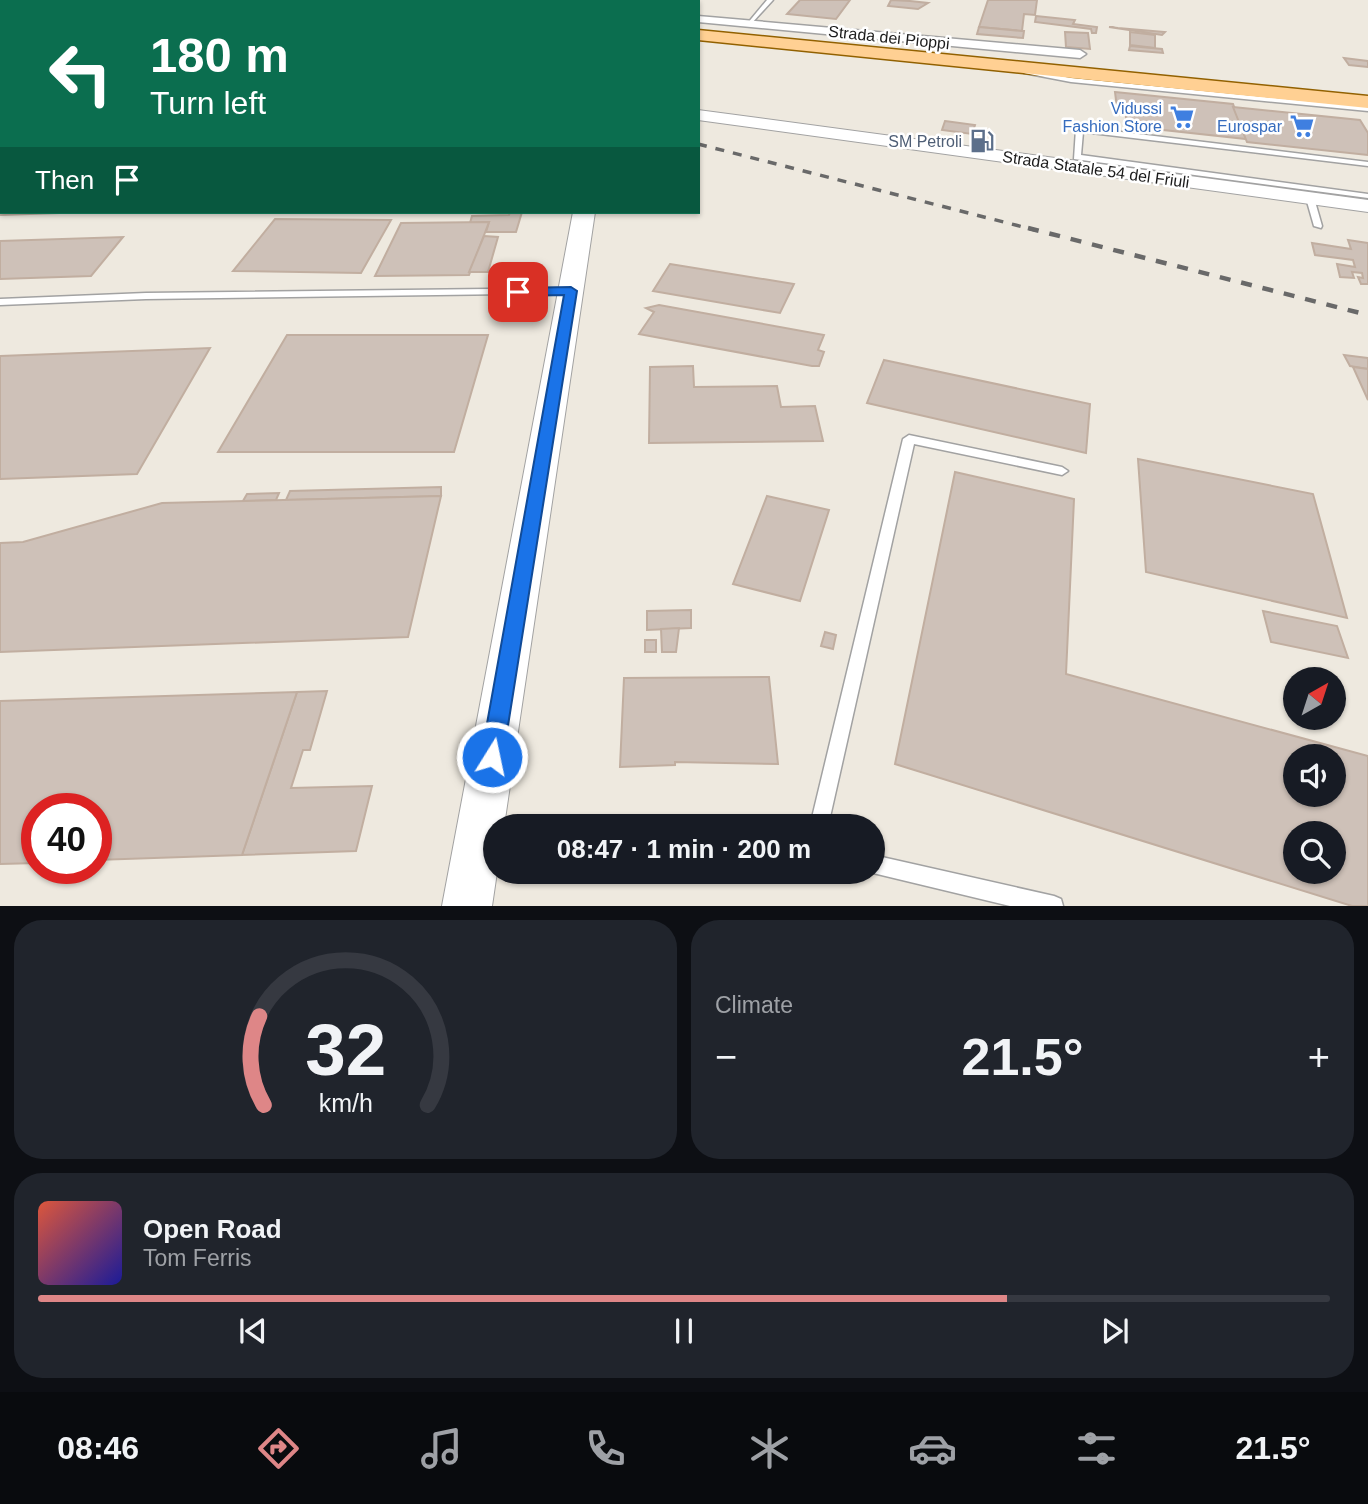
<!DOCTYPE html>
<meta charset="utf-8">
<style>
body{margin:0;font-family:Helvetica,sans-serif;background:#20242c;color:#f1f3f6;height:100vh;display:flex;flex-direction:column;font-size:26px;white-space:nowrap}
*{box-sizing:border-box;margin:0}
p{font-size:23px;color:#9ea1a6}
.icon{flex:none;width:38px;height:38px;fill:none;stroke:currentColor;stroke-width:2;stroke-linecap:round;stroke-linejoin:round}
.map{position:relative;height:906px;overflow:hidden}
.panel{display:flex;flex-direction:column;gap:14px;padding:14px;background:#0d0f14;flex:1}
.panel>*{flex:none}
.hud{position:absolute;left:0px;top:0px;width:700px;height:214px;box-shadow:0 2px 5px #0004;background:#0b6e4f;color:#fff;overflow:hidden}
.needle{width:46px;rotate:39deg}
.fabs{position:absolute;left:1283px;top:667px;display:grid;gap:14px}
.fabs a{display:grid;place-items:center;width:63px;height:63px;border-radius:50%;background:#171b24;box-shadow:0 2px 5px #0004;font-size:35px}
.speed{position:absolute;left:21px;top:793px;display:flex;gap:14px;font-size:35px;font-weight:700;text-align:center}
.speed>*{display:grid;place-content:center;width:91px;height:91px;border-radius:50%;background:#171b24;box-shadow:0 2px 5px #0004;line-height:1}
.speed .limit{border:10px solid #d22;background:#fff;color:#111}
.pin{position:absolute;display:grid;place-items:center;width:60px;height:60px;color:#fff;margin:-30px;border-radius:14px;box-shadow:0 4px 10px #0006}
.me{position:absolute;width:77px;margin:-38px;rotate:10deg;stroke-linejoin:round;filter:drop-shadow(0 0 5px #0008)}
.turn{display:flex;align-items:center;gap:24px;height:147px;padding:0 35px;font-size:32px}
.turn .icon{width:91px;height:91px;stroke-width:2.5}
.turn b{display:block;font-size:49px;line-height:60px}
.then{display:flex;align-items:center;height:66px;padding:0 35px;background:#0003;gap:14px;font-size:26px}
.big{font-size:52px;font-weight:800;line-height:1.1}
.panel .widget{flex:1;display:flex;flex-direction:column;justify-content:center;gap:10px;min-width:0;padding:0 24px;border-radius:28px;background:#20242c}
.panel .dial{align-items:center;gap:0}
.dial svg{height:182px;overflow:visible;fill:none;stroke:#363941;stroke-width:7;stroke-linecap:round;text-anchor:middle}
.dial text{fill:#f1f3f6;stroke:none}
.song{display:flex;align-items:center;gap:21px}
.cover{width:84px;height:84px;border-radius:10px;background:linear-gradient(135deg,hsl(10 70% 55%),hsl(240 70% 35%))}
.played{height:7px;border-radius:4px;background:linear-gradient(90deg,#de8687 75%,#363941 75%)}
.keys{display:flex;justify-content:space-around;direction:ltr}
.heat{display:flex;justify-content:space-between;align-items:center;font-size:38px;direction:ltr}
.panel .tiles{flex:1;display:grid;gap:14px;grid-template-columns:1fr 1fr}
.widget:last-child{grid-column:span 2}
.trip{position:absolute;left:483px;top:814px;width:402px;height:70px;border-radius:35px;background:#171b24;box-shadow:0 2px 5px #0004;font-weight:800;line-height:70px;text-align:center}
.dock{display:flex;height:112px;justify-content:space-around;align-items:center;background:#090b0e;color:#9ea1a6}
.dock .icon{width:49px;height:49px}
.dock .current{color:#de8687}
.dock b{font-size:32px;color:#f1f3f6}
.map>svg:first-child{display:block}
.building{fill:#cec1b8;stroke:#c1aea0;stroke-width:2;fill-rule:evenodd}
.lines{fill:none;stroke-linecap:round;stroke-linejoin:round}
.service-casing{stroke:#a2a2a2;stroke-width:3}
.minor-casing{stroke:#a2a2a2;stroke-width:3}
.tertiary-casing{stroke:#a2a2a2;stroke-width:2}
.secondary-casing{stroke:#677400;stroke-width:3}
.primary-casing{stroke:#926100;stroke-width:3}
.service{fill:#fff;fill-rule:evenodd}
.minor{fill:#fff;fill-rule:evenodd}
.tertiary{fill:#fff;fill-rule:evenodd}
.secondary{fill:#fbffac;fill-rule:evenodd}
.primary{fill:#ffd093;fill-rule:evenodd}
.rail-far2{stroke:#696969;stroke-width:2.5;stroke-dasharray:7 7;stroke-linecap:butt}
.rail-far1{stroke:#696969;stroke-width:3.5;stroke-dasharray:9 9;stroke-linecap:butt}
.rail{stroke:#696969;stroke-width:4.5;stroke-dasharray:11 11;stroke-linecap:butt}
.route{fill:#1a73e8;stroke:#114b97;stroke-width:2}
.labels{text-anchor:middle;stroke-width:5;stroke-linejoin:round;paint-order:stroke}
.far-street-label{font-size:16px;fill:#1b1b1b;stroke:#fff}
.far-shop-label{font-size:16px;fill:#366cbe;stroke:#fff;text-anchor:end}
.far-service-label{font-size:16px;fill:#4e5e75;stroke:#fff;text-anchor:end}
</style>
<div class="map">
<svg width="1368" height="906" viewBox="0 0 1368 906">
<rect width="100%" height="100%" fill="#eee9df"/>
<g class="building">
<polygon points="234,0 374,0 369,2"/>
<polygon points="800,0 850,0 836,19 787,14"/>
<polygon points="891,0 910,1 928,3 918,9 888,6"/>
<polygon points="988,0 1037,0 1035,15 1024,14 1022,31 979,27"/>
<polygon points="1036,16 1075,20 1073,24 1097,27 1096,33 1092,33 1091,29 1035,22"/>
<polygon points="979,27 1022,31 1024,31 1023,38 977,34"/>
<polygon points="1109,27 1118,28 1165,32 1162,35"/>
<polygon points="1065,32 1088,33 1090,49 1066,47"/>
<polygon points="1130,32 1155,35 1155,48 1130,45"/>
<polygon points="1130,46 1162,49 1163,53 1129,50"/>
<polygon points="1344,58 1368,61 1368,67 1349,65"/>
<polygon points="1115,92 1233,104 1246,139 1127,126 1125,109 1117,108"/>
<polygon points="1233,107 1360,120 1368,133 1368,155 1247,142"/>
<polygon points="945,121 975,125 972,134 942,130"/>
<polygon points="0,185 2,212 89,212 0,215"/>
<polygon points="510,212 522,212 516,232 486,232 489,222 470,223 472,216 509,215"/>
<polygon points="275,219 391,220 361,273 233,271"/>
<polygon points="489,222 469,275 375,276 401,223"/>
<polygon points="484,236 498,237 488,272 469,272"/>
<polygon points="123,237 91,276 0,279 0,241"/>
<polygon points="1348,240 1368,243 1368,284 1361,284 1358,277 1363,278 1362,273 1352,272 1354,278 1340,277 1337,264 1355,267 1353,260 1315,255 1312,243 1351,249"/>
<polygon points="670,264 794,284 780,313 653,291"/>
<polygon points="659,305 824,335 818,350 824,352 819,366 812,366 639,334 654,312 646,308"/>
<polygon points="287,335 488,335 454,452 218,452"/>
<polygon points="210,348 137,474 0,479 0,356"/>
<polygon points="1344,355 1368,358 1368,369 1350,366"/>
<polygon points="884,360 1090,404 1086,453 867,403"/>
<polygon points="693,366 694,387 777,386 781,407 815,406 823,441 649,443 650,367"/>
<polygon points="1353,367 1368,369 1368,400"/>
<polygon points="1138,459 1313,494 1347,618 1146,572"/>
<path d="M955,472L1074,499L1066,674L1368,756V906H1352L895,764ZM1295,756H1334V794H1295ZM1295,833H1334V872H1295Z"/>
<polygon points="441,487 441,496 286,500 290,491"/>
<polygon points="279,493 276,500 243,501 247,494"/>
<polygon points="441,496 408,637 0,652 0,543 23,542 162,503"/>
<polygon points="767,496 829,510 800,601 733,584"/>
<polygon points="691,610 691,628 647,630 647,611"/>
<polygon points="1263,611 1337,626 1348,658 1271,642"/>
<polygon points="679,628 676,652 662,652 661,629"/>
<polygon points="825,632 836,635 833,649 821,646"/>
<rect x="645" y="640" width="11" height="12"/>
<polygon points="769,677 778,764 675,762 675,765 620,767 624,678"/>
<polygon points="327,691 310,750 303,750 291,788 372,786 356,851 242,855 297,692"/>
<polygon points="297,692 242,855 96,860 96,808 37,808 37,863 0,864 0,701"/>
</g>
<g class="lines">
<g class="service-casing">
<g id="service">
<polygon points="767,0 773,0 751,24 747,24"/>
<polygon points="1026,70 1071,78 1368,107 1368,111 1071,82 1024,73"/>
<polygon points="1080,127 1368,162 1368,166 1083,132 1081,155 1368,194 1368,198 1074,159 1076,129"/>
<polygon points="1307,196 1314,198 1322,226 1321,228 1314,226 1306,198"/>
<polygon points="571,288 574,289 574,293 146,299 0,305 0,299 146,293"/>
<polygon points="909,435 1062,467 1068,471 1062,475 914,444 828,826 810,826 903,439"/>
<polygon points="873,855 1054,896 1061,899 1063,906 1010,906 873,873 869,872 873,872"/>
</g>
</g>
<g class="minor-casing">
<polygon id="minor" points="698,16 1080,50 1086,54 1080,58 698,22"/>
</g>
<g class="tertiary-casing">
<g id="tertiary">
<polygon points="698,110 1368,200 1368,212 698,120"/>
<polygon points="573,212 595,212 504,826 495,826 497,872 492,906 442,906"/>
</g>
</g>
<g class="secondary-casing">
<polygon id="secondary" points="516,0 533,0 515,2"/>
</g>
<g class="primary-casing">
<g id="primary">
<polygon points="123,0 149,0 150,2 124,2"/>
<polygon points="698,30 1368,96 1368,108 698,40"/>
</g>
</g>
<use href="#service" class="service"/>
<use href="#minor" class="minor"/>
<use href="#tertiary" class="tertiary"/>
<use href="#secondary" class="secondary"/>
<use href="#primary" class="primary"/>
<polyline class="rail-far2" points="109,0 119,2"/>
<polyline class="rail-far1" points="698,144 1035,230"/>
<polyline class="rail" points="1028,228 1368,315"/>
</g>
<polygon class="route" points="571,287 577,291 503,757 500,764 492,767 484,764 481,757 564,295 518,296 511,292 518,288"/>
<defs>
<g id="supermarket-bare" transform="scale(1.89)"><path d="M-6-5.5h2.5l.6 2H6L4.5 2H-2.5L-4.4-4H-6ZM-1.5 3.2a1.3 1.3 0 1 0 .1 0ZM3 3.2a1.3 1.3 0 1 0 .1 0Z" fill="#3f7fe0" stroke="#fff" stroke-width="2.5" paint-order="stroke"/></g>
<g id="fuel-bare" transform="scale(1.89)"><path d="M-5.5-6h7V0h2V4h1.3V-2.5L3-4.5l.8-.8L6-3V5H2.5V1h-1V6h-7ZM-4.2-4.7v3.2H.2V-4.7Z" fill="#5c6f8a" stroke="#fff" stroke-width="2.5" paint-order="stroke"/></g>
</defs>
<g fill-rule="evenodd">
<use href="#supermarket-bare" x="1182" y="117"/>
<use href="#supermarket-bare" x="1302" y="126"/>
<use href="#fuel-bare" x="982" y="141"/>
</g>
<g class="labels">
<g class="far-street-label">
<text transform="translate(889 37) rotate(6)" y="6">Strada dei Pioppi</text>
<text transform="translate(1096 169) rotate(8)" y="6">Strada Statale 54 del Friuli</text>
</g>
<g class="far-shop-label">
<text x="1162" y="114">Vidussi<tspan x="1162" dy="18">Fashion Store</tspan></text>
<text x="1282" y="132">Eurospar</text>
</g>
<g class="far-service-label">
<text x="962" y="147">SM Petroli</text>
</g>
</g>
</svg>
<div class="fabs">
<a><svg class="needle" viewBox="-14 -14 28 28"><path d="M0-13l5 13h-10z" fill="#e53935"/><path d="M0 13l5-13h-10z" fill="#9ea1a6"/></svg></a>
<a><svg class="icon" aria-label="sound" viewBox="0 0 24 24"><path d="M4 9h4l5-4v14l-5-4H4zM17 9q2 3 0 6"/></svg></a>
<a><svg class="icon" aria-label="search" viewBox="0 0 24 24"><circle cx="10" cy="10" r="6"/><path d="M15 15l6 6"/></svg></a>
</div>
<div class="speed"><div class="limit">40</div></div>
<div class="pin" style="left:518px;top:292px;background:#d93025"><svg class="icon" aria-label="arrive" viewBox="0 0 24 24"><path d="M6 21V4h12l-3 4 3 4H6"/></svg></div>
<svg class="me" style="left:492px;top:757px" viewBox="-20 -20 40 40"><circle r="17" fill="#1a73e8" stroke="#fff" stroke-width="3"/><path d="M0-11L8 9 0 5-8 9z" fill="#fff"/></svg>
<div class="trip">08:47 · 1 min · 200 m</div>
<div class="hud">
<div class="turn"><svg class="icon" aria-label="left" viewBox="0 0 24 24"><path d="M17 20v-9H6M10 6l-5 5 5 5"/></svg><div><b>180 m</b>Turn left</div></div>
<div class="then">Then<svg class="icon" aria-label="arrive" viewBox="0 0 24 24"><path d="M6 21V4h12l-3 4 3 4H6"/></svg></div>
</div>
</div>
<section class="panel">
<div class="tiles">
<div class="widget dial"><svg viewBox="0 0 100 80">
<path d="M14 69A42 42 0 1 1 86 69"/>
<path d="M14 69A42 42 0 0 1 12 30" stroke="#de8687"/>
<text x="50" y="56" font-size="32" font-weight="700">32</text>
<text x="50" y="72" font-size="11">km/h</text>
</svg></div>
<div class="widget"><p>Climate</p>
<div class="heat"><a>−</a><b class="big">21.5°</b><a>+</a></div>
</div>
<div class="widget">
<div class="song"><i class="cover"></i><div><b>Open Road</b><p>Tom Ferris</p></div></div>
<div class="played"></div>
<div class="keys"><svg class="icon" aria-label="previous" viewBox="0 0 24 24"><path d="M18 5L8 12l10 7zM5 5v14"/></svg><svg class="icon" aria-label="pause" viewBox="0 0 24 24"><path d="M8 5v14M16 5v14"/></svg><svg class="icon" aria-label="next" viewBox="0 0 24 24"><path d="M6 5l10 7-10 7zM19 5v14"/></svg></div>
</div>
</div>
</section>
<nav class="dock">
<b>08:46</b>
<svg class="icon current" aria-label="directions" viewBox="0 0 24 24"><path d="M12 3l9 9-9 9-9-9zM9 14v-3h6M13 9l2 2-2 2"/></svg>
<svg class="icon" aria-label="music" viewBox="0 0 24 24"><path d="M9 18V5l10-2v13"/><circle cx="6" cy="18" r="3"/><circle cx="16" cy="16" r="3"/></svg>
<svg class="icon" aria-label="phone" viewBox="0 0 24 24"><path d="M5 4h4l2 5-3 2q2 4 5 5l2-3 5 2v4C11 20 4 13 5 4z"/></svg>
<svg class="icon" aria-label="climate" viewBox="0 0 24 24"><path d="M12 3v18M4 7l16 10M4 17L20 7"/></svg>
<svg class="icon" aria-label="car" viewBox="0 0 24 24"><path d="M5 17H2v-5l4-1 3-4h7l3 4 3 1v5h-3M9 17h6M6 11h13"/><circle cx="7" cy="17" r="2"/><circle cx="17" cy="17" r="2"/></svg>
<svg class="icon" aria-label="filters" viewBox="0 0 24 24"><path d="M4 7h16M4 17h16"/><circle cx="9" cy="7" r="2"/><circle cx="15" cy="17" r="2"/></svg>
<b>21.5°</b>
</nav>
